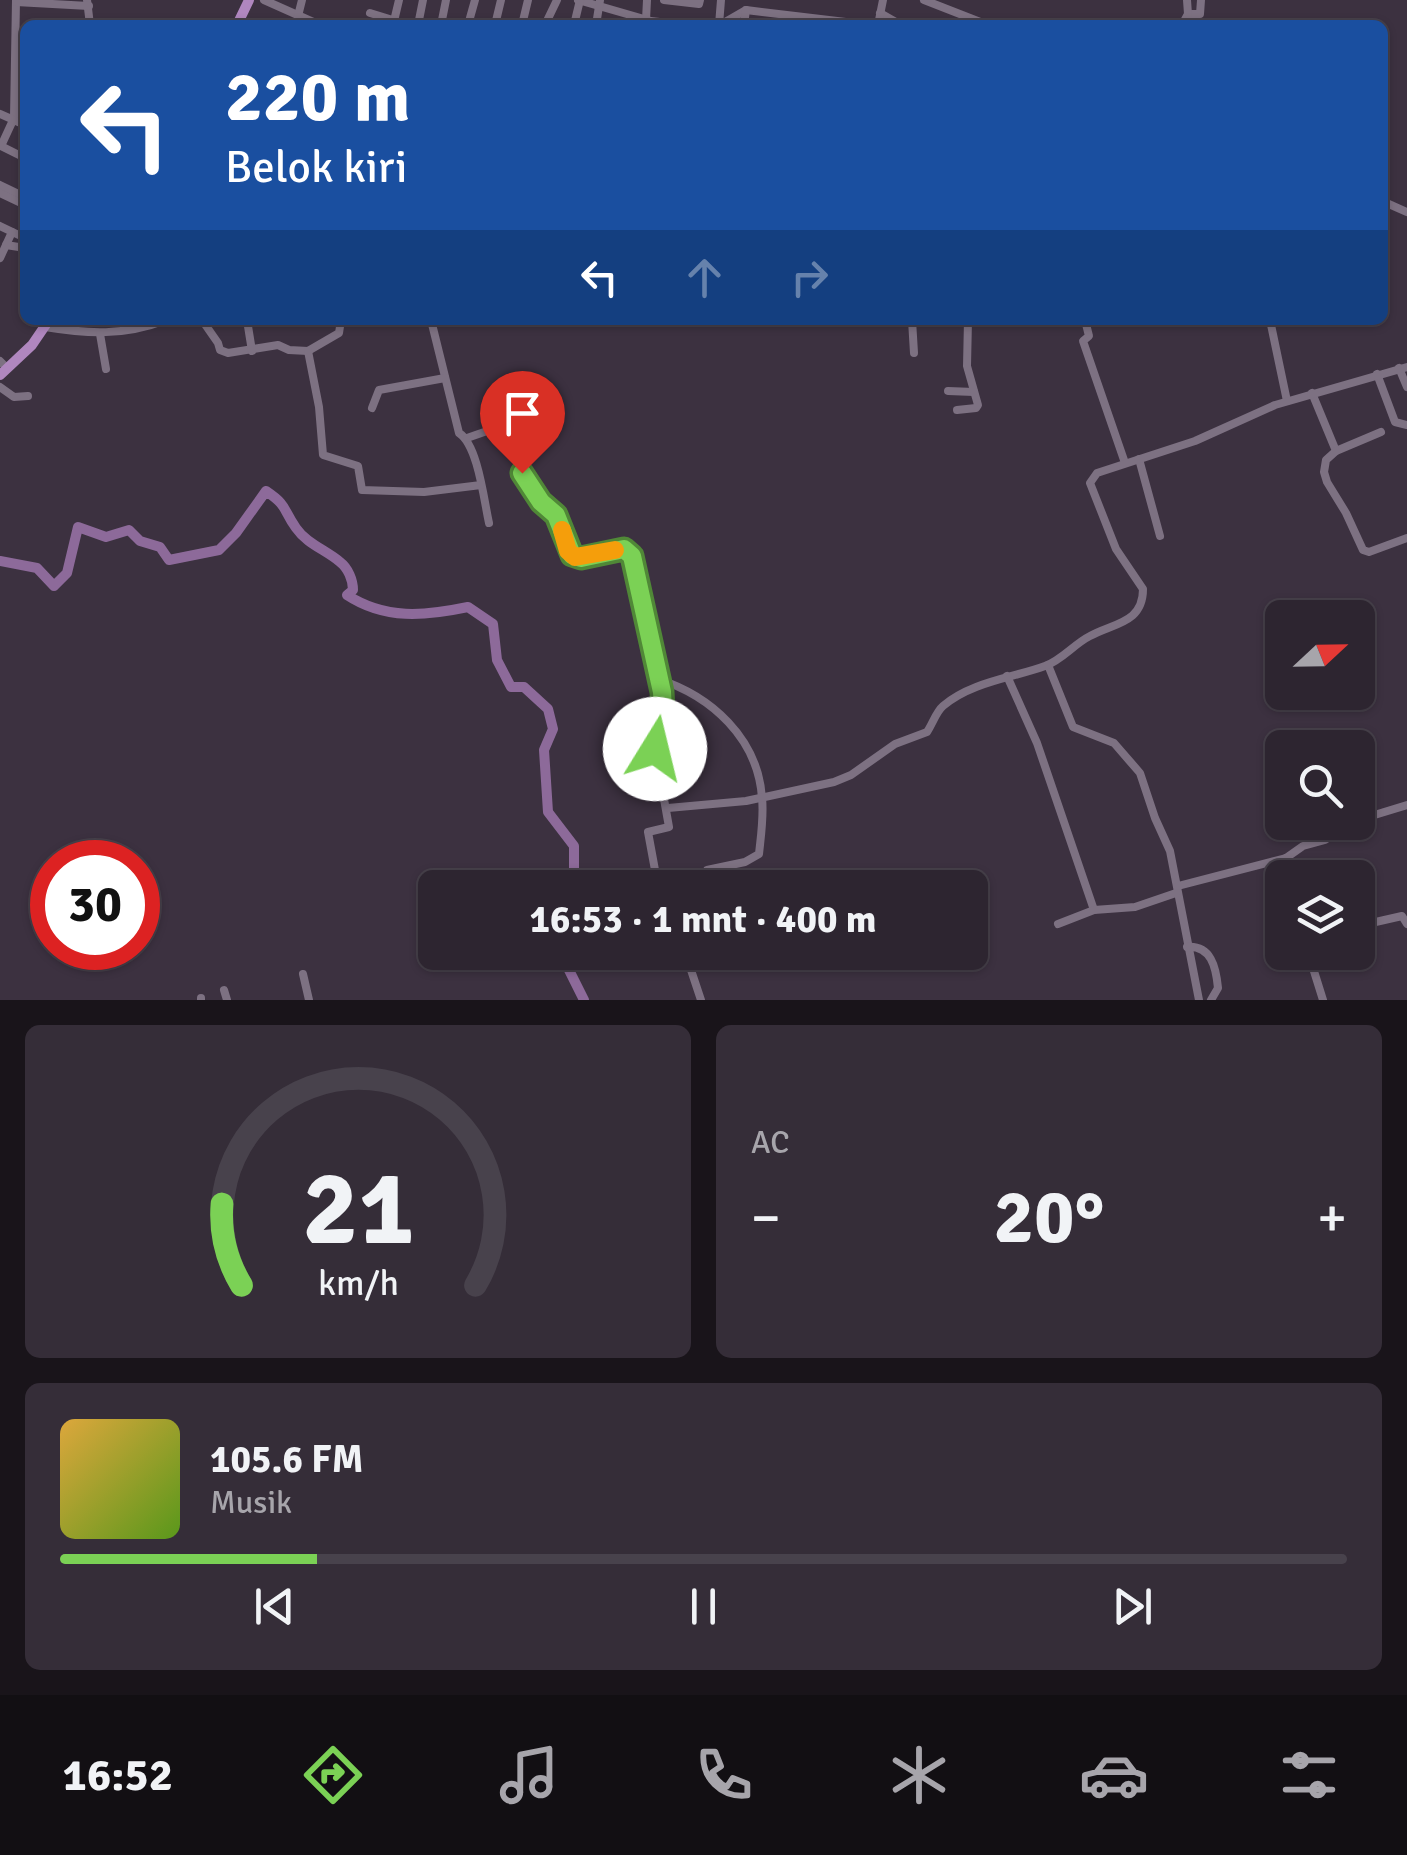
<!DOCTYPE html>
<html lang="id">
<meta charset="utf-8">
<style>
body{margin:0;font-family:Signika,sans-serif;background:#352d38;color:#f1f3f6;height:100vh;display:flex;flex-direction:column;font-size:38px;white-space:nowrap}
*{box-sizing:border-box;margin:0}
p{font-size:32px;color:#a7a5ab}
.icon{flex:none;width:55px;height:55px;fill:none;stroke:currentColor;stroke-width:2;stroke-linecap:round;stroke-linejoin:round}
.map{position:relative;height:1000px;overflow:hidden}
.side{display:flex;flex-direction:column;gap:25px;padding:25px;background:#19141a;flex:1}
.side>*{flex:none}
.top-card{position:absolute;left:20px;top:20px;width:1368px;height:305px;border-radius:15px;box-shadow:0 2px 8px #0004,0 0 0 2px #48424c;background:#1a4fa0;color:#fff;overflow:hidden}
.needle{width:65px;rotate:68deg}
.tools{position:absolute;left:1265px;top:600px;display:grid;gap:20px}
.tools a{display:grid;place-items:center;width:110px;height:110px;border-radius:15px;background:#2d2530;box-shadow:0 2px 8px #0004,0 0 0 2px #48424c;font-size:50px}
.speed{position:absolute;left:30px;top:840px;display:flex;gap:20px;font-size:50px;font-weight:700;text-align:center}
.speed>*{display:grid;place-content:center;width:130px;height:130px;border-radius:50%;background:#2d2530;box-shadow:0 2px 8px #0004,0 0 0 2px #48424c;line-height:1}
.speed .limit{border:15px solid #d22;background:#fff;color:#111}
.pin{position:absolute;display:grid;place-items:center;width:85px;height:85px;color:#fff;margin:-102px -42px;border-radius:50% 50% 50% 0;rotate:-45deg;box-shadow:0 0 10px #0007}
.pin .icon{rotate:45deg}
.me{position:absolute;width:110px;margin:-55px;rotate:9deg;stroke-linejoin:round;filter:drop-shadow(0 0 8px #0008)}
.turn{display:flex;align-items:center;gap:35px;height:210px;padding:0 40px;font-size:45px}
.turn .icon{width:130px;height:130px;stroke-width:2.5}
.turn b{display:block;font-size:70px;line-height:85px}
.lanes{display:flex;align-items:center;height:95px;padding:0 40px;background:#0003;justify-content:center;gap:50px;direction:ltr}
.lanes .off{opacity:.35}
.big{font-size:75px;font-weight:800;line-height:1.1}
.side .tile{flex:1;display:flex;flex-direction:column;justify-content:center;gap:15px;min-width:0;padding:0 35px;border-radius:15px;background:#352d38}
.side .dial{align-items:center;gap:0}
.dial svg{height:260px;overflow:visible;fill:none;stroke:#48424c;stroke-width:7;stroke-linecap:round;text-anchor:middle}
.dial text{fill:#f1f3f6;stroke:none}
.song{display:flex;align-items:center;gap:30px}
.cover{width:120px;height:120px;border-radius:15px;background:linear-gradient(135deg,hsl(40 70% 55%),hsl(90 70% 35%))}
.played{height:10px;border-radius:5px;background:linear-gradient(90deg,#7bd155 20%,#48424c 20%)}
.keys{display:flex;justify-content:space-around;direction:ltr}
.heat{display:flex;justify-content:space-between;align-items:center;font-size:55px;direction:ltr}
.side .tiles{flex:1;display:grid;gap:25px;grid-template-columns:1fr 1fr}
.tile:last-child{grid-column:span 2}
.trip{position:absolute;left:418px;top:870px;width:570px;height:100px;border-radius:15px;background:#2d2530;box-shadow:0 2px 8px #0004,0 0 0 2px #48424c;font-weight:800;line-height:100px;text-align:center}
.dock{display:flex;height:160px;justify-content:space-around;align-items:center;background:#120f13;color:#a7a5ab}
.dock .icon{width:70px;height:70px}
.dock .selected{color:#7bd155}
.dock b{font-size:45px;color:#f1f3f6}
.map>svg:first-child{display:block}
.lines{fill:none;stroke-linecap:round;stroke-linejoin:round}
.river{stroke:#8d6a9a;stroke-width:10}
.minor{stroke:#7d7182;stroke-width:8}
.major{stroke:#b087bf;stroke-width:10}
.route-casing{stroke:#508837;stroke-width:25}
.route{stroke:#7bd155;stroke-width:18}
.slow{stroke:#f59e0b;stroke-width:18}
</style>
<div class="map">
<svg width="1407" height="1000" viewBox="0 0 1407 1000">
<rect width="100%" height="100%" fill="#3c3140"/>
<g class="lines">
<g class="river">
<path d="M0,561L37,568L54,586L67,573L78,527L106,537L129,530L140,541L160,547L169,560L219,550L236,533L266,491C288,506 282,508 296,528C307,544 326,550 340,562C348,568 353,580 353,590L347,595C385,620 425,616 468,607L493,624L497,660L511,687H524L548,709L553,729L544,750L548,812L574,846V876L569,888"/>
<polyline points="560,952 584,1000"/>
</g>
<g class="minor">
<polyline points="16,0 14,118 1,146 25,158"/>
<polyline points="87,0 90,25"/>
<polyline points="264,0 320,25"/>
<polyline points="578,0 651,21 685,25"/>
<polyline points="664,0 699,4 700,0"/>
<polyline points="924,0 988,25"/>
<polyline points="16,2 89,6"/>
<polyline points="370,13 409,25"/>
<polyline points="880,13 901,25"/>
<polyline points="1188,14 1200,14 1201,0"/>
<polyline points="298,16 302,0"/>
<polyline points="646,20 647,0"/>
<polyline points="394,21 399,0"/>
<polyline points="418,25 423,0"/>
<polyline points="441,25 446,0"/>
<polyline points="468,25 475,0"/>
<polyline points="495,25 501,0"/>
<polyline points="522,25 528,0"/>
<polyline points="545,25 557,0"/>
<polyline points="574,25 580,0"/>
<polyline points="596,25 600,0"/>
<polyline points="719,25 721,0"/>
<polyline points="720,25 746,10 871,25"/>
<polyline points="744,25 746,10"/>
<polyline points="878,25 883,0"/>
<polyline points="1182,25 1188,14 1187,0"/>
<polyline points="0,114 25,125"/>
<polyline points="0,185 25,197"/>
<polyline points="0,193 25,205"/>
<polyline points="1382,201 1407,212"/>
<polyline points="0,226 25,238"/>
<polyline points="6,245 25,248"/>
<polyline points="0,258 12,232"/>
<polyline points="202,320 218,343 220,350 228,353 278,345 289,350 308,351 339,333 341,320"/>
<polyline points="247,320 252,351"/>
<path d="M431,320L459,433C478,445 484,501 489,523"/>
<polyline points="912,320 914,353"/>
<polyline points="1085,320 1089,336 1083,341 1125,463"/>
<polyline points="1270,320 1287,401"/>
<path d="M45,327C88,334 124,336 166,320"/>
<polyline points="100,334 106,369"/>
<polyline points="308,351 319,407 323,455 358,466 362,490 424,492 481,485"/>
<polyline points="0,361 7,368"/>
<polyline points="1399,368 1407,387"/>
<polyline points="1377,374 1395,422 1407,425"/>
<polyline points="0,387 14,397 28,396"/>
<polyline points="948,391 974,392"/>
<polyline points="1312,393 1336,451 1326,460 1324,472 1327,482 1346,513 1363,550 1369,552 1407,538"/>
<polyline points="372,408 379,390 445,378"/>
<polyline points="957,410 976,408 978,405 967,366 968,320"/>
<polyline points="467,438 490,430 506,430 522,473 541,502 556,515 571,555 581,558 624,549 631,556 662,693 663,709 655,749 669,827 648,832 655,870 652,874 640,875 640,888"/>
<polyline points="1336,451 1381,432"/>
<polyline points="1139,459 1160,536"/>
<polyline points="1048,665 1073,727 1114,743 1140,773 1155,818 1170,851 1199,1000"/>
<polyline points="1007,676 1037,743 1094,910"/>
<path d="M658,679C711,696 758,738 762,798C764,816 761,835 759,854L745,862L707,870L704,888"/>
<path d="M668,808L746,801L834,782L851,775L895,744L927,732C933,723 936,712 943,706C971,682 1012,678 1045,666C1062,660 1074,644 1090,636C1114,623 1143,623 1143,589L1116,549L1090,483L1097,473L1195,441L1275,405L1407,367"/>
<polyline points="1358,820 1407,805"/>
<polyline points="1286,858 1291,878"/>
<polyline points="1178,886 1286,858 1303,846 1325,840 1351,822"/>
<polyline points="1058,924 1094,910 1135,907 1176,893"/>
<polyline points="1358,926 1402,916 1407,924"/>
<path d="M1187,947C1211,945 1216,967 1218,988L1211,1000"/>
<polyline points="685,952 701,1000"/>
<polyline points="1308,952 1323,1000"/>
<polyline points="303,974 309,1000"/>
<polyline points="224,990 227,1000"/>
<polyline points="201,998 201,1000"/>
</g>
<g class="major">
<polyline points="237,25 249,0"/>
<polyline points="0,375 32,345 49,320"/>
</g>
</g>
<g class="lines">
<g class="route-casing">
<polyline id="route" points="522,473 541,502 556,515 572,555 581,558 624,549 632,556 662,692 663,709 655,749"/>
</g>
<use href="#route" class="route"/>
<polyline class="slow" points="562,530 568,551 575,557 615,550"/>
</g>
</svg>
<div class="tools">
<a><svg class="needle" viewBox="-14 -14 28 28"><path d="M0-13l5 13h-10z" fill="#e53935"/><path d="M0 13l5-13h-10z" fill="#a7a5ab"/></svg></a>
<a><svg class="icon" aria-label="search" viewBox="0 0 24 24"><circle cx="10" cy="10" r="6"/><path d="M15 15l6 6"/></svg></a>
<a><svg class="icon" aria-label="layers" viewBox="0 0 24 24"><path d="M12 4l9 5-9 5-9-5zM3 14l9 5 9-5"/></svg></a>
</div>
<div class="speed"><div class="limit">30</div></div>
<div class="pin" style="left:522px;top:473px;background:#d93025"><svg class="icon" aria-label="arrive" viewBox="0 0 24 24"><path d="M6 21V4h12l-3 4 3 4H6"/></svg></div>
<svg class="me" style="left:655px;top:749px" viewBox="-20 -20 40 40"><circle r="19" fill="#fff"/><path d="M0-13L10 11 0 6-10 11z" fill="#7bd155"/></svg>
<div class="trip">16:53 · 1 mnt · 400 m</div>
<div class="top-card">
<div class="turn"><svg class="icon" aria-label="left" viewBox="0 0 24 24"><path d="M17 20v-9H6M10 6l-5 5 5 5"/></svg><div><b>220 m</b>Belok kiri</div></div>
<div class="lanes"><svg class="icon" aria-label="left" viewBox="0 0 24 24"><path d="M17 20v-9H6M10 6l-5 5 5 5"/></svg><svg class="icon off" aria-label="ahead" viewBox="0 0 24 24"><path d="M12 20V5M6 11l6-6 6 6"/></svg><svg class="icon off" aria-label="right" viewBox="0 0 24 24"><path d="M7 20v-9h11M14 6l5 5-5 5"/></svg></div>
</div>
</div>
<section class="side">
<div class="tiles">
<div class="tile dial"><svg viewBox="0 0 100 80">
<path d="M14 69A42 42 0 1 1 86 69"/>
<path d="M14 69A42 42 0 0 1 8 44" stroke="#7bd155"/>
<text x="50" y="56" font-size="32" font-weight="700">21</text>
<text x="50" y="72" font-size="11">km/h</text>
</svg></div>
<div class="tile"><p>AC</p>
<div class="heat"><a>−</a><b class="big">20°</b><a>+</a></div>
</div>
<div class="tile">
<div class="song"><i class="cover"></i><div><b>105.6 FM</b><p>Musik</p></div></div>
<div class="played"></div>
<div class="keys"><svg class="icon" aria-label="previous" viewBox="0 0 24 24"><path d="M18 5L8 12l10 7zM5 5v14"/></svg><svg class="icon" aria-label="pause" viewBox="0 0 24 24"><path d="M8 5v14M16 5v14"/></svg><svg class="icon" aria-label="next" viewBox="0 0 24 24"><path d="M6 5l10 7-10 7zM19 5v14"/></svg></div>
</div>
</div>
</section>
<nav class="dock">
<b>16:52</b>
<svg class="icon selected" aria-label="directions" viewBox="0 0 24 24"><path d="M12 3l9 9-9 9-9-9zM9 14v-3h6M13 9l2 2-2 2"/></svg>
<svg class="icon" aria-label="music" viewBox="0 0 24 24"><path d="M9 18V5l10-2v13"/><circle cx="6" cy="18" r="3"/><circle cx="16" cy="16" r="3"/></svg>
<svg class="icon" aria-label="phone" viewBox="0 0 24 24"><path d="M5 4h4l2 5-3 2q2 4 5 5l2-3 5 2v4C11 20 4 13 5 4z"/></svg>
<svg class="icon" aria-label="climate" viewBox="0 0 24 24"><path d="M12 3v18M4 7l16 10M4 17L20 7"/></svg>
<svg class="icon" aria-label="car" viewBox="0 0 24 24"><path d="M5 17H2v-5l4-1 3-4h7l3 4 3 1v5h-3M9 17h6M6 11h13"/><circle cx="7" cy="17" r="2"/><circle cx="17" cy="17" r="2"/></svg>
<svg class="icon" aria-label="filters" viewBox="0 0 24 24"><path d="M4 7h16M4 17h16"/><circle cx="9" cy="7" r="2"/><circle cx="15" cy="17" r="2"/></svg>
</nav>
